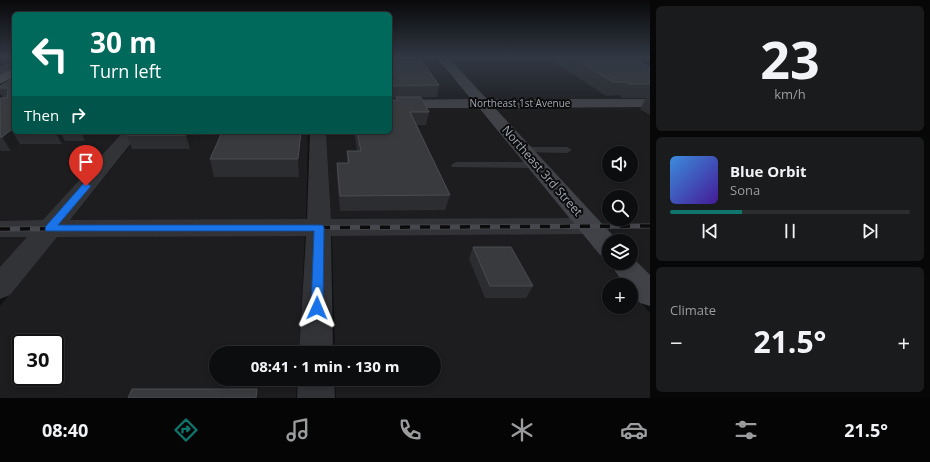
<!DOCTYPE html>
<meta charset="utf-8">
<style>
body{margin:0;font-family:"Open Sans",sans-serif;background:#1a1b1c;color:#f1f3f6;height:100vh;display:flex;flex-direction:column;font-size:15px;white-space:nowrap}
*{box-sizing:border-box;margin:0}
p{font-size:13px;color:#9a9c9e}
.icon{flex:none;width:22px;height:22px;fill:none;stroke:currentColor;stroke-width:2;stroke-linecap:round;stroke-linejoin:round}
.map{position:relative;flex:1;overflow:hidden}
.drawer{display:flex;flex-direction:column;gap:6px;padding:6px;background:#070708;width:280px}
.drawer>*{flex:none}
.top-card{position:absolute;left:12px;top:12px;width:380px;height:122px;border-radius:6px;box-shadow:0 2px 6px #0003,0 0 0 1px #2c2d2e;background:#00695c;color:#fff;overflow:hidden}
.fabs{position:absolute;left:602px;top:146px;display:grid;gap:8px}
.fabs a{display:grid;place-items:center;width:36px;height:36px;border-radius:50%;background:#0c0d0e;box-shadow:0 2px 6px #0003,0 0 0 1px #2c2d2e;font-size:20px}
.speed{position:absolute;left:12px;top:334px;display:flex;gap:8px;font-size:20px;font-weight:700;text-align:center}
.speed>*{display:grid;place-content:center;width:52px;height:52px;border-radius:50%;background:#0c0d0e;box-shadow:0 2px 6px #0003,0 0 0 1px #2c2d2e;line-height:1}
.speed .limit{border:2px solid #111;border-radius:6px;background:#fff;color:#111}
.pin{position:absolute;display:grid;place-items:center;width:34px;height:34px;color:#fff;margin:-41px -17px;border-radius:50% 50% 50% 0;rotate:-45deg;box-shadow:0 0 4px #0007}
.pin .icon{rotate:45deg}
.me{position:absolute;width:44px;margin:-22px;rotate:1deg;stroke-linejoin:round;filter:drop-shadow(0 0 3px #0008)}
.turn{display:flex;align-items:center;gap:14px;height:84px;padding:0 12px;font-size:18px}
.turn .icon{width:52px;height:52px;stroke-width:2.5}
.turn b{display:block;font-size:28px;line-height:34px}
.then{display:flex;align-items:center;height:38px;padding:0 12px;background:#0003;gap:8px;font-size:15px}
.big{font-size:30px;font-weight:700;line-height:1.1}
.drawer .widget{flex:1;display:flex;flex-direction:column;justify-content:center;gap:6px;min-width:0;padding:0 14px;border-radius:6px;background:#1a1b1c}
.drawer .dial{align-items:center;gap:0}
.dial b{font-size:52px;line-height:1}
.song{display:flex;align-items:center;gap:12px}
.cover{width:48px;height:48px;border-radius:6px;background:linear-gradient(135deg,hsl(210 70% 55%),hsl(260 70% 35%))}
.played{height:4px;border-radius:2px;background:linear-gradient(90deg,#0f766e 30%,#2c2d2e 30%)}
.keys{display:flex;justify-content:space-around;direction:ltr}
.heat{display:flex;justify-content:space-between;align-items:center;font-size:22px;direction:ltr}
.trip{position:absolute;left:209px;top:346px;width:232px;height:40px;border-radius:20px;background:#0c0d0e;box-shadow:0 2px 6px #0003,0 0 0 1px #2c2d2e;font-weight:700;line-height:40px;text-align:center}
.menu{display:flex;height:64px;justify-content:space-around;align-items:center;background:#050506;color:#9a9c9e}
.menu .icon{width:28px;height:28px}
.menu .selected{color:#0f766e}
.menu b{font-size:18px;color:#f1f3f6}
main{display:flex;flex:1;min-height:0}
.map>svg:first-child{display:block}
.built{fill:#1d1d1f;fill-rule:evenodd}
.lines{fill:none;stroke-linecap:round;stroke-linejoin:round}
.lane{fill:#323337;fill-rule:evenodd}
.street{fill:#323337;fill-rule:evenodd}
.secondary{fill:#404247;fill-rule:evenodd}
.primary{fill:#4e5056;fill-rule:evenodd}
.rail-casing{stroke:#45474c;stroke-width:5}
.rail{stroke:#0c0c0d;stroke-width:3.5;stroke-dasharray:10;stroke-linecap:butt}
.wall{fill:#2c2d30}
.shaded-wall{fill:#1b1c1e}
.building{fill:#393a3e;stroke:#494c50}
.route{fill:#1a73e8;stroke:#114b97}
.labels{text-anchor:middle;stroke-width:4;stroke-linejoin:round;paint-order:stroke}
.far-street-label{font-size:10px;fill:#a2a8b2;stroke:#0c0c0d}
.street-label{font-size:12px;fill:#a2a8b2;stroke:#0c0c0d}
</style>
<main>
<div class="map">
<svg width="650" height="398" viewBox="0 0 650 398">
<rect width="100%" height="100%" fill="#101112"/>
<g class="built">
<polygon points="390,58 437,58 472,100 390,101"/>
<polygon points="449,58 650,58 650,100 488,100"/>
<polygon points="477,106 570,218 331,220 326,132 390,132 390,107"/>
<path d="M493,106H650V278L631,257V241H616ZM609,153H631V175H609ZM609,197H631V219H609Z"/>
<polygon points="0,109 14,132 123,132 43,221 0,221"/>
<polygon points="141,132 308,132 306,220 69,221"/>
<polygon points="583,234 626,285 609,285 609,307 631,307 631,291 650,313 650,398 336,398 335,379 434,379 434,353 335,353 332,235"/>
<path d="M305,235L299,353H216V379H297L296,398H0V306L56,237ZM21,343H55V377H21Z"/>
<polygon points="0,237 29,237 0,270"/>
</g>
<g class="lines">
<g class="lane">
<polygon points="524,147 567,147 572,150 567,153 520,152 519,150 520,148"/>
<polygon points="456,162 536,162 541,165 536,168 452,167 451,165"/>
</g>
<g class="street">
<polygon points="14,61 14,70 0,76 0,67"/>
<polygon points="123,132 140,132 70,220 307,219 310,132 326,132 331,219 590,218 599,220 602,226 599,232 590,234 331,236 333,353 299,353 306,236 57,237 10,295 0,299 0,267 27,237 0,237 0,221 43,220"/>
<polygon points="298,379 334,379 335,398 297,398"/>
</g>
<g class="secondary">
<polygon points="437,58 449,58 487,99 650,99 650,107 495,108 618,241 609,241 609,257 600,255 479,108 390,108 390,100 471,99"/>
<polygon points="631,256 650,275 650,306 640,303 631,292 631,285 625,285 609,263 631,263"/>
</g>
<polygon class="primary" points="14,68 14,77 0,84 0,75"/>
<g class="rail-casing">
<polyline id="rail" points="0,229 650,226"/>
</g>
<use href="#rail" class="rail"/>
</g>
<g class="wall">
<polygon points="558,58 631,58 650,67 650,115 640,109 646,98 622,98 619,95 606,96 556,63"/>
<polygon points="390,61 439,85 437,97 421,97 429,112 426,125 417,125 450,195 445,210 340,211 337,178 337,163 347,163 347,151 357,151 354,132 390,132 396,98 390,98"/>
<polygon points="14,78 14,132 121,132 118,135 92,135 85,141 65,141 62,144 20,144 11,151 0,151 0,98 3,98 0,94 0,86"/>
<polygon points="199,132 190,149 132,149 127,135"/>
<polygon points="222,132 303,132 299,177 214,177 210,159"/>
<polygon points="473,247 533,286 526,298 485,298 469,259"/>
</g>
<g class="shaded-wall">
<polygon points="11,130 20,144 11,151 2,137"/>
<polygon points="55,132 60,132 65,141 62,144"/>
<polygon points="81,132 91,132 92,135 85,141"/>
<polygon points="117,132 121,132 118,135"/>
<polygon points="188,132 199,132 190,149 186,135"/>
<polygon points="301,132 303,132 299,177 298,159"/>
<polygon points="257,389 259,398 256,398"/>
</g>
<g class="building">
<polygon points="572,58 631,58 650,67 650,84 629,84 626,82 613,82"/>
<polygon points="390,61 422,61 439,85 392,86 390,82"/>
<polygon points="14,78 14,130 11,130 2,137 0,137 0,98 7,98 8,88 0,88 0,86"/>
<polygon points="396,97 421,97 429,112 410,112 450,195 340,196 337,163 349,163 347,151 361,151 357,132 390,132 390,100 398,100"/>
<polygon points="129,132 188,132 186,135 127,135"/>
<polygon points="222,132 301,132 298,159 210,159"/>
<polygon points="473,247 511,247 533,286 490,286"/>
<polygon points="132,389 257,389 256,398 128,398"/>
</g>
<linearGradient id="sky" x2="0" y2="1"><stop stop-color="#09090a"/><stop offset="0.51" stop-color="#313844"/><stop offset="1" stop-color="#313844" stop-opacity="0"/></linearGradient>
<rect width="650" height="113" fill="url(#sky)"/>
<polygon class="route" points="86,183 91,186 58,225 322,225 324,227 323,308 322,312 317,314 313,312 311,308 314,231 46,231 45,229 46,226 83,184"/>
<g class="labels">
<g class="far-street-label">
<text x="520" y="107">Northeast 1st Avenue</text>
</g>
<g class="street-label">
<text transform="translate(542 171) rotate(49)" y="4">Northeast 3rd Street</text>
</g>
</g>
</svg>
<div class="fabs">
<a><svg class="icon" aria-label="sound" viewBox="0 0 24 24"><path d="M4 9h4l5-4v14l-5-4H4zM17 9q2 3 0 6"/></svg></a>
<a><svg class="icon" aria-label="search" viewBox="0 0 24 24"><circle cx="10" cy="10" r="6"/><path d="M15 15l6 6"/></svg></a>
<a><svg class="icon" aria-label="layers" viewBox="0 0 24 24"><path d="M12 4l9 5-9 5-9-5zM3 14l9 5 9-5"/></svg></a>
<a>+</a>
</div>
<div class="speed"><div class="limit">30</div></div>
<div class="pin" style="left:86px;top:186px;background:#d93025"><svg class="icon" aria-label="arrive" viewBox="0 0 24 24"><path d="M6 21V4h12l-3 4 3 4H6"/></svg></div>
<svg class="me" style="left:317px;top:308px" viewBox="-20 -20 40 40"><path d="M0-17L14 15 0 8-14 15z" fill="#1a73e8" stroke="#fff" stroke-width="4"/></svg>
<div class="trip">08:41 · 1 min · 130 m</div>
<div class="top-card">
<div class="turn"><svg class="icon" aria-label="left" viewBox="0 0 24 24"><path d="M17 20v-9H6M10 6l-5 5 5 5"/></svg><div><b>30 m</b>Turn left</div></div>
<div class="then">Then<svg class="icon" aria-label="right" viewBox="0 0 24 24"><path d="M7 20v-9h11M14 6l5 5-5 5"/></svg></div>
</div>
</div>
<section class="drawer">
<div class="widget dial"><b>23</b><p>km/h</p></div>
<div class="widget">
<div class="song"><i class="cover"></i><div><b>Blue Orbit</b><p>Sona</p></div></div>
<div class="played"></div>
<div class="keys"><svg class="icon" aria-label="previous" viewBox="0 0 24 24"><path d="M18 5L8 12l10 7zM5 5v14"/></svg><svg class="icon" aria-label="pause" viewBox="0 0 24 24"><path d="M8 5v14M16 5v14"/></svg><svg class="icon" aria-label="next" viewBox="0 0 24 24"><path d="M6 5l10 7-10 7zM19 5v14"/></svg></div>
</div>
<div class="widget"><p>Climate</p>
<div class="heat"><a>−</a><b class="big">21.5°</b><a>+</a></div>
</div>
</section>
</main>
<nav class="menu">
<b>08:40</b>
<svg class="icon selected" aria-label="directions" viewBox="0 0 24 24"><path d="M12 3l9 9-9 9-9-9zM9 14v-3h6M13 9l2 2-2 2"/></svg>
<svg class="icon" aria-label="music" viewBox="0 0 24 24"><path d="M9 18V5l10-2v13"/><circle cx="6" cy="18" r="3"/><circle cx="16" cy="16" r="3"/></svg>
<svg class="icon" aria-label="phone" viewBox="0 0 24 24"><path d="M5 4h4l2 5-3 2q2 4 5 5l2-3 5 2v4C11 20 4 13 5 4z"/></svg>
<svg class="icon" aria-label="climate" viewBox="0 0 24 24"><path d="M12 3v18M4 7l16 10M4 17L20 7"/></svg>
<svg class="icon" aria-label="car" viewBox="0 0 24 24"><path d="M5 17H2v-5l4-1 3-4h7l3 4 3 1v5h-3M9 17h6M6 11h13"/><circle cx="7" cy="17" r="2"/><circle cx="17" cy="17" r="2"/></svg>
<svg class="icon" aria-label="filters" viewBox="0 0 24 24"><path d="M4 7h16M4 17h16"/><circle cx="9" cy="7" r="2"/><circle cx="15" cy="17" r="2"/></svg>
<b>21.5°</b>
</nav>
